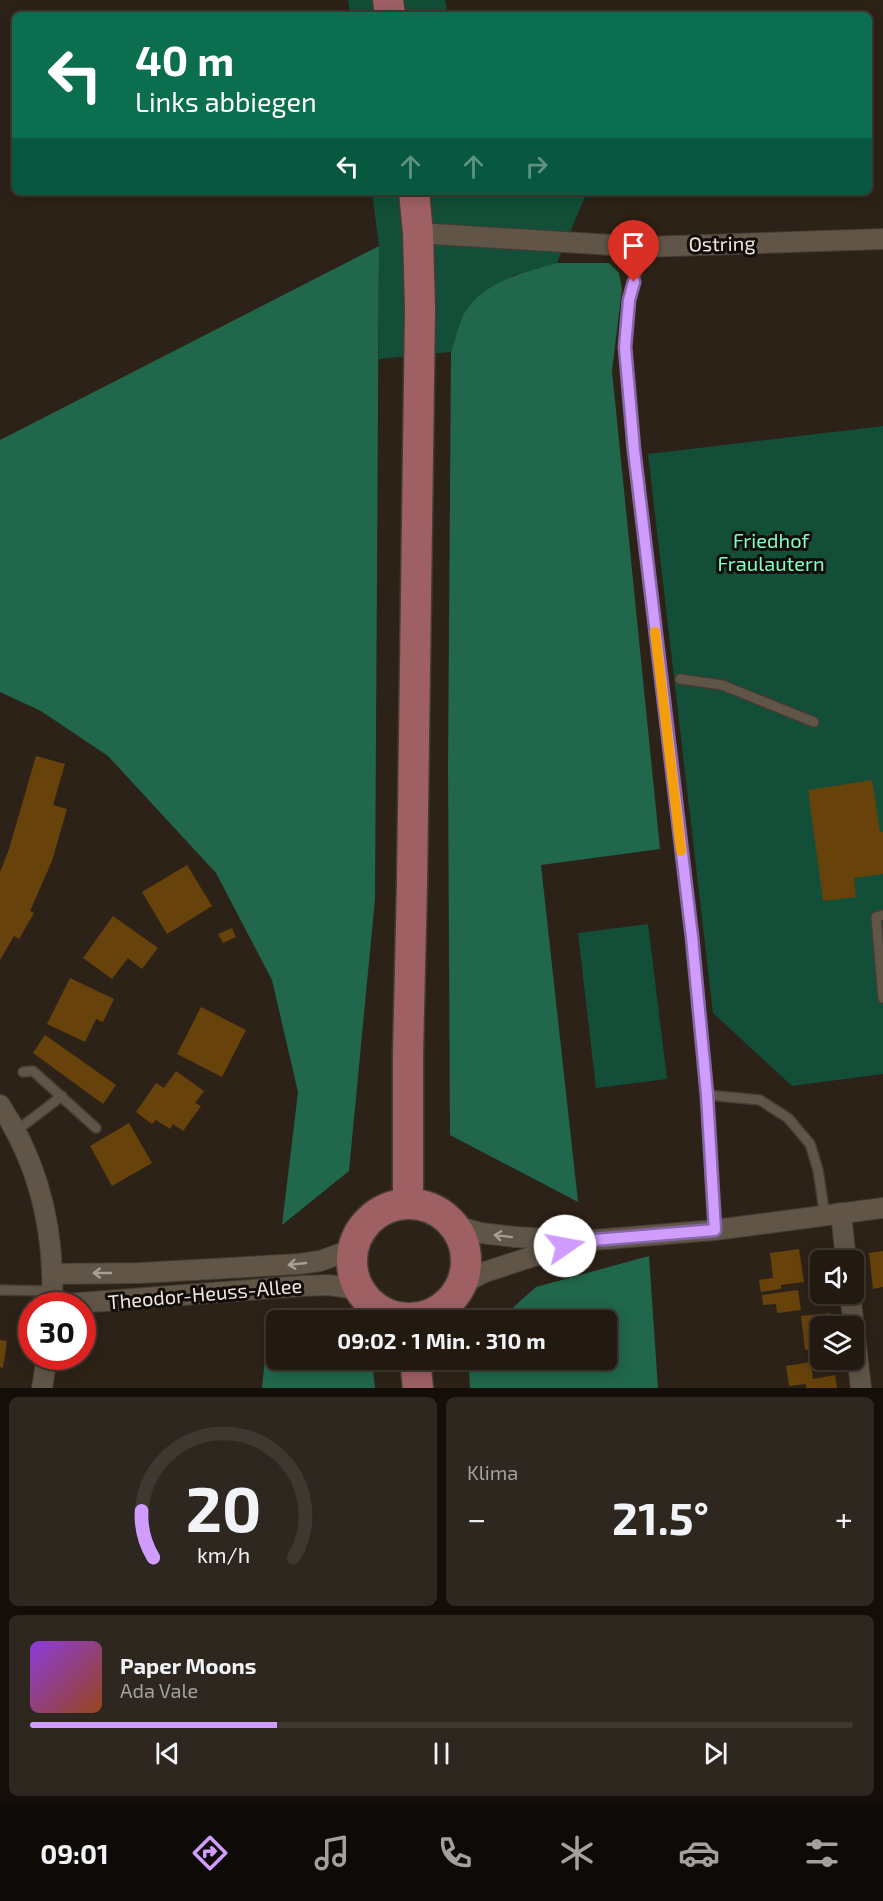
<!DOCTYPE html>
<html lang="de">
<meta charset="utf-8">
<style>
body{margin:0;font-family:"Exo 2",sans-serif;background:#2e271f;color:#f1f3f6;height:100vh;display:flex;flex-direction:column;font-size:22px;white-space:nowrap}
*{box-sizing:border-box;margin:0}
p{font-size:20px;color:#a2a19f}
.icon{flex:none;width:33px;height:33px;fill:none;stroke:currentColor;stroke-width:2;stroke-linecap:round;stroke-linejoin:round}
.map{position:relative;height:1388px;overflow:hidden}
.drawer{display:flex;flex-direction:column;gap:9px;padding:9px;background:#130e09;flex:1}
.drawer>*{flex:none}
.top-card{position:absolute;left:12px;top:12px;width:860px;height:183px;border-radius:9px;box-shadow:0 3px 15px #0003,0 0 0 2px #3f3831;background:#0b6e4f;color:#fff;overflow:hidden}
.fabs{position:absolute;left:810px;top:1250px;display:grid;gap:12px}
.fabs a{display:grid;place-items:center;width:54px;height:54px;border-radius:9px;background:#221a11;box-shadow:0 3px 15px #0003,0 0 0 2px #3f3831;font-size:30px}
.speed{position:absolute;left:18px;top:1292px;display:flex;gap:12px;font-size:30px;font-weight:700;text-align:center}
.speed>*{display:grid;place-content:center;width:78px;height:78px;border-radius:50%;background:#221a11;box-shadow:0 3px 15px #0003,0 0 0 2px #3f3831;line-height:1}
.speed .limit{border:9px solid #d22;background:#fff;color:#111}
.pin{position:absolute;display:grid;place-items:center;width:51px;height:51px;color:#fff;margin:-62px -26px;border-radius:50% 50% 50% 0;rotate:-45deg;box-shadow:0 0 6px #0007}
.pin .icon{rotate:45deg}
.me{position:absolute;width:66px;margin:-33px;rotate:78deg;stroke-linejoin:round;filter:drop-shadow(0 0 4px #0008)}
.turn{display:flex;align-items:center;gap:21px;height:126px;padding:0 24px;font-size:27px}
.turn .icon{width:78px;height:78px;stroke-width:2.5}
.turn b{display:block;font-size:42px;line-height:51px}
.lanes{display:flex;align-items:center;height:57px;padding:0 24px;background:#0003;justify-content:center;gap:30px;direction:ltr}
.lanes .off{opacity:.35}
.big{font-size:45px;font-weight:700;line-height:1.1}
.drawer .widget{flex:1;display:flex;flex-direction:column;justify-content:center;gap:9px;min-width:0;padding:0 21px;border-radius:9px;background:#2e271f}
.drawer .dial{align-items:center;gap:0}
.dial svg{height:156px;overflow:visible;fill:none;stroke:#3f3831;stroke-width:7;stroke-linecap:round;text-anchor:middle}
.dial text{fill:#f1f3f6;stroke:none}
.song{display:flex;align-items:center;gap:18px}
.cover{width:72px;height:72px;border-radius:9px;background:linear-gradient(135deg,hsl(270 70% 55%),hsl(20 70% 35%))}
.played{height:6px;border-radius:3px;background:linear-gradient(90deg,#d09dff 30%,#3f3831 30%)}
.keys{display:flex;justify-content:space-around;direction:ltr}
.heat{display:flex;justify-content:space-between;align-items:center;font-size:33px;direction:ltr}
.drawer .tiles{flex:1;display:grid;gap:9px;grid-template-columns:1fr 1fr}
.widget:last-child{grid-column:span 2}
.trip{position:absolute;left:266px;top:1310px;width:351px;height:60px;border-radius:9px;background:#221a11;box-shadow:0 3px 15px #0003,0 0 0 2px #3f3831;font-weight:700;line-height:60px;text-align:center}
.menu{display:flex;height:96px;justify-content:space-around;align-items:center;background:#0e0a07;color:#a2a19f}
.menu .icon{width:42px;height:42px}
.menu .on{color:#d09dff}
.menu b{font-size:27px;color:#f1f3f6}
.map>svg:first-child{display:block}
.green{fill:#124e38}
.forest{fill:#20674c}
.building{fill:#68420b}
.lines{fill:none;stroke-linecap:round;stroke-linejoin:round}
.service-casing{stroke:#453c33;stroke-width:12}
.minor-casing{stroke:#453c33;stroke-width:22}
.primary-casing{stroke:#453c33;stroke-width:33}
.service{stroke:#615548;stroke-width:9}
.minor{stroke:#615548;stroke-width:20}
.primary{stroke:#9f6064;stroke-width:30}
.oneway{stroke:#a89e94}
.route-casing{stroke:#8766a6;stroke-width:15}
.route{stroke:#d09dff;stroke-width:10}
.slow{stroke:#f59e0b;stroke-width:10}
.labels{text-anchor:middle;stroke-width:6;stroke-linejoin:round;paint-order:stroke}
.street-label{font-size:20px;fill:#eee7df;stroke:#120d08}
.park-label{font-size:20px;fill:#81fdc9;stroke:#120d08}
</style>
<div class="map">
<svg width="883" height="1388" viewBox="0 0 883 1388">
<rect width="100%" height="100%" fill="#2d2217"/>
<g class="green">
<polygon points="348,0 445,0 448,15 350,15"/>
<polygon points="372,192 587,192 557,263 514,275 466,310 451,352 379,359 379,246"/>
<polygon points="883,426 883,1074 792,1086 713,1013 648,454"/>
<polygon points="648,924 667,1079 596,1088 578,933"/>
</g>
<g class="forest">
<polygon points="379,246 375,899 349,1171 282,1225 298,1092 272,980 216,873 108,756 41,711 0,692 0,440"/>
<path d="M557,263H609L619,273L622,289L612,371L660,849L541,865L578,1202L450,1135L448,768L451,352C456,339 459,320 467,309C489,280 524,272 557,263Z"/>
<polygon points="649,1256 658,1388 470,1388 469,1368 474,1359 606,1359 606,1320 499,1320 536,1287"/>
<polygon points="266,1347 276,1347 276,1359 372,1359 375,1388 262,1388"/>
</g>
<g class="building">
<polygon points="36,756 65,764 53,805 67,809 52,861 30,911 34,913 19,939 14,936 0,960 0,872 9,849"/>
<polygon points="872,780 880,832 883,832 883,874 854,878 856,897 823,901 808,790"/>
<polygon points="187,865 212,906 167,934 142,892"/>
<polygon points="113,916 158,948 142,969 128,958 112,979 83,958"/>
<polygon points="232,928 236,937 223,943 218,934"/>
<polygon points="70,978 114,999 103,1022 96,1019 85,1042 47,1024"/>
<polygon points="201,1007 246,1030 222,1077 177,1054"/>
<polygon points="45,1035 116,1085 103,1104 33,1053"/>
<polygon points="176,1071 204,1091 195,1103 201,1106 183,1131 173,1124 170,1129 156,1120 152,1124 136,1112 156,1083 164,1088"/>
<polygon points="129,1123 152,1163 112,1186 90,1146"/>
<polygon points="799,1249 804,1282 781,1285 781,1289 761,1292 759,1280 773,1278 770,1253"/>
<polygon points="883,1251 883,1287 873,1289 869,1253"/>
<polygon points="798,1290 801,1310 777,1313 776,1304 763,1305 762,1295"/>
<polygon points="830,1313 831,1326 820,1326 820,1348 805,1350 801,1316"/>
<polygon points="0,1340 7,1341 3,1368 0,1367"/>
<polygon points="811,1362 813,1379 835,1375 837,1388 806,1388 806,1384 789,1386 786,1366"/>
</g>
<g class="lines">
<g class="service-casing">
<g id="service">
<polyline points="644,247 629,300 625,347 634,450 692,937 707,1095 715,1230"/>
<polyline points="680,679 722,685 814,722"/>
<polyline points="883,915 876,917 883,998"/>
<polyline points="23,1072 33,1071 96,1128"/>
<polyline points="707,1095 760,1100 788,1118 810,1144 818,1170 825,1216"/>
<polyline points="16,1131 62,1096"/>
<polyline points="0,1290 52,1291"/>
</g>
</g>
<g class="minor-casing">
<g id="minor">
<polyline points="418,233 644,247 883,239"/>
<path d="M0,1105C40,1165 55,1234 52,1305"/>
<polyline points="841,1213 846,1260"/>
<polyline points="453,1225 481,1233 515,1237 582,1241 715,1230 883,1208"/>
<polyline points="52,1274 140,1273 299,1264 320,1261 353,1249"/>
<polyline points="462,1284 485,1272 568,1245"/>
<polyline points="850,1293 861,1388"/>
<polyline points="52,1305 302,1286 328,1285 359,1289"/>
<polyline points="42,1388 47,1356"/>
</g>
</g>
<g class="primary-casing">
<g id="primary">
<polyline points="388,0 390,15"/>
<polyline points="408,1204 408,1054 412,883 420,309 418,233 414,192"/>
<circle cx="409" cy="1261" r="57"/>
<polyline points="415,1359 418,1388"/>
</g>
</g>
<use href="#service" class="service"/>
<use href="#minor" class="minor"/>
<use href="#primary" class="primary"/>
</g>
<defs><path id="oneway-shaft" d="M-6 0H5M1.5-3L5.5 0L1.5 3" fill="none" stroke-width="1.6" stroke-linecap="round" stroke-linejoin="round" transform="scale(1.5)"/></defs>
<g class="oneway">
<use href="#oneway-shaft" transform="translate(503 1236) rotate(-173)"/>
<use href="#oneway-shaft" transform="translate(297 1264) rotate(174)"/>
<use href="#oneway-shaft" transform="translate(102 1273) rotate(180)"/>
</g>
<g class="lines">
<g class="route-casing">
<polyline id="route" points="565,1246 582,1241 715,1230 707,1095 692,937 634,450 625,347 629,300 634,282"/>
</g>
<use href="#route" class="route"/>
<polyline class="slow" points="655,632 681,851"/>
</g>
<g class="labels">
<g class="street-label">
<text transform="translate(722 244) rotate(-1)" y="7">Ostring</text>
<text transform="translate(205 1294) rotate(-5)" y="7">Theodor-Heuss-Allee</text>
</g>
<g class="park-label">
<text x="771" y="548">Friedhof<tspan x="771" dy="23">Fraulautern</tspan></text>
</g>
</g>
</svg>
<div class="fabs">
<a><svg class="icon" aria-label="sound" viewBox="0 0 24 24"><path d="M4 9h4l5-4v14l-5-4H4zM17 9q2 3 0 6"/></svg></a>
<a><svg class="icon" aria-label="layers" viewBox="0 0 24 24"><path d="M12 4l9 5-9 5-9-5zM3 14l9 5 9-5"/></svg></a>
</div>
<div class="speed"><div class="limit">30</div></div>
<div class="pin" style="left:634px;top:282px;background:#d93025"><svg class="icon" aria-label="arrive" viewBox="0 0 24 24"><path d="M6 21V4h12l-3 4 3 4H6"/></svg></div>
<svg class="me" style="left:565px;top:1246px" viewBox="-20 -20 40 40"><circle r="19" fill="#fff"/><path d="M0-13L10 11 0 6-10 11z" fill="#d09dff"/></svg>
<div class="trip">09:02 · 1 Min. · 310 m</div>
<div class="top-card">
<div class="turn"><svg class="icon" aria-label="left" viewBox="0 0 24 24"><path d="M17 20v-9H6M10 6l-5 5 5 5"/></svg><div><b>40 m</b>Links abbiegen</div></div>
<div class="lanes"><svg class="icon" aria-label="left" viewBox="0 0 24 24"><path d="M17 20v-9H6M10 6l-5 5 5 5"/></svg><svg class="icon off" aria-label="ahead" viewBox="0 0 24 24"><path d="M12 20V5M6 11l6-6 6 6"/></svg><svg class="icon off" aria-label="ahead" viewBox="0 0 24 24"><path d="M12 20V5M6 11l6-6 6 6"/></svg><svg class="icon off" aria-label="right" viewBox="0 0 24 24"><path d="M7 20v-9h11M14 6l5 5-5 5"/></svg></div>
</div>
</div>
<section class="drawer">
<div class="tiles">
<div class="widget dial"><svg viewBox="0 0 100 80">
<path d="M14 69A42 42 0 1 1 86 69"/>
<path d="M14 69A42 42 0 0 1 8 45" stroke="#d09dff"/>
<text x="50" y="56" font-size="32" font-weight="700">20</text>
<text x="50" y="72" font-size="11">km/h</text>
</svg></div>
<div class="widget"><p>Klima</p>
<div class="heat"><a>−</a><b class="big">21.5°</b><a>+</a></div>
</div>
<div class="widget">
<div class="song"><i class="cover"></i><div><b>Paper Moons</b><p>Ada Vale</p></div></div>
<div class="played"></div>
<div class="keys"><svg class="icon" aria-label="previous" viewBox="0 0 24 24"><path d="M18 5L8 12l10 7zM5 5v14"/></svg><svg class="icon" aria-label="pause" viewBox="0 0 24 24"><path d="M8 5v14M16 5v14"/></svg><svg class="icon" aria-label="next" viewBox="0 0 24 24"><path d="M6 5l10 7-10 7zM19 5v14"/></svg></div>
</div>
</div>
</section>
<nav class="menu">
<b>09:01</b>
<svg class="icon on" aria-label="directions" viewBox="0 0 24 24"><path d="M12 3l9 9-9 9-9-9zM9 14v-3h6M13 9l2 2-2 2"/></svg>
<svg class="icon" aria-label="music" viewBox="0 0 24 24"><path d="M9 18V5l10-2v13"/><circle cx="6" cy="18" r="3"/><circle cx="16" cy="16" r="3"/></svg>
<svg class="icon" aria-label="phone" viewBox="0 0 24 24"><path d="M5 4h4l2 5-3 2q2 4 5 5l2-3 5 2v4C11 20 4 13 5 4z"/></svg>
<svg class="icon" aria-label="climate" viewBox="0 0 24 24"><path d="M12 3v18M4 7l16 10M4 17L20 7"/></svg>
<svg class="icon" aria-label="car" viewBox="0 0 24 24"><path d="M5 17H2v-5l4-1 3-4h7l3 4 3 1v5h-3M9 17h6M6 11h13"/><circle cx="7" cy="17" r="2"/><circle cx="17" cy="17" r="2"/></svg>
<svg class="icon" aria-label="filters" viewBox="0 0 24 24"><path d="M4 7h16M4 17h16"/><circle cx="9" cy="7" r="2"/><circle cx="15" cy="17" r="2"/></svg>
</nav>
